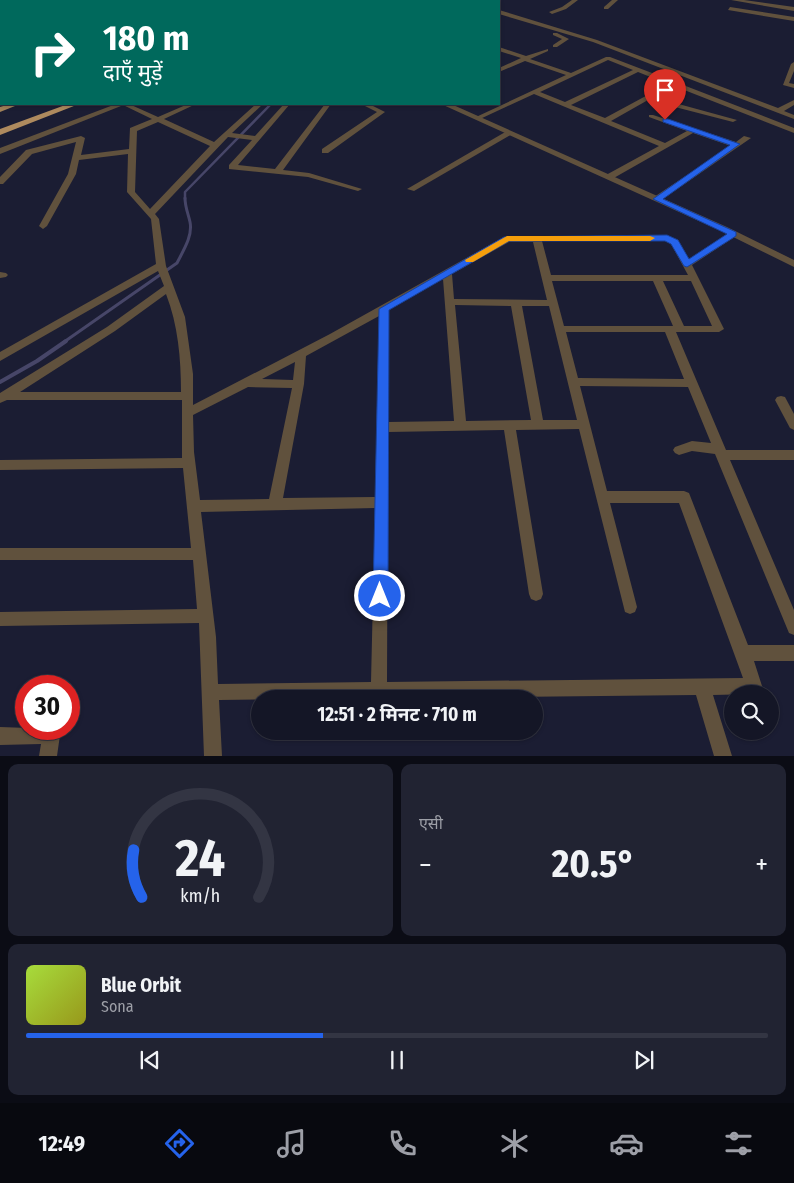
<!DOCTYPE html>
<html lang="hi">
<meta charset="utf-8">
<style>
body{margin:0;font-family:"Fira Sans Condensed","Noto Sans Devanagari",sans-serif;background:#212332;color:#f1f3f6;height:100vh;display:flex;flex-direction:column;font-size:19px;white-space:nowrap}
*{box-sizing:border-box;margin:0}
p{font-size:16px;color:#9d9fa7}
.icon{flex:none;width:28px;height:28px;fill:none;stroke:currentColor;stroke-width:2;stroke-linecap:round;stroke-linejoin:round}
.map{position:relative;height:756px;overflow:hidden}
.side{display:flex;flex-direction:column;gap:8px;padding:8px;background:#0b0c15;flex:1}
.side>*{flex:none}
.banner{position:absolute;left:0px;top:0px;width:500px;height:105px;box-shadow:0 1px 4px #0004,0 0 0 1px #333543;background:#00695c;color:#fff;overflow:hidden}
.fabs{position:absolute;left:724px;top:685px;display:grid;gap:10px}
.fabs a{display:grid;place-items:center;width:55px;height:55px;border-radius:50%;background:#141626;box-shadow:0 1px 4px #0004,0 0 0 1px #333543;font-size:25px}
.speed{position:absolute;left:15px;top:675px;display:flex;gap:10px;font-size:25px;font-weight:700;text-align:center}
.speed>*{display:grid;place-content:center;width:65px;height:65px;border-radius:50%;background:#141626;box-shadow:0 1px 4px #0004,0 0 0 1px #333543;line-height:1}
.speed .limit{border:8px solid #d22;background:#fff;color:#111}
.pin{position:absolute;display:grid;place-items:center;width:42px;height:42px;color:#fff;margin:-51px -21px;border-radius:50% 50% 50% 0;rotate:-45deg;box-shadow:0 0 5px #0007}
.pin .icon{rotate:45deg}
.me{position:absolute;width:55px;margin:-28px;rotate:0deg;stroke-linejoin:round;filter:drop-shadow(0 0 4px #0008)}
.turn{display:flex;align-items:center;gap:18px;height:105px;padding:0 20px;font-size:22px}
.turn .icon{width:65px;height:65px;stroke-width:2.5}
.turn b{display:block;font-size:35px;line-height:42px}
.big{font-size:38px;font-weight:700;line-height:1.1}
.side .widget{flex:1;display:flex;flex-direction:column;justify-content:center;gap:8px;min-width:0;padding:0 18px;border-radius:10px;background:#212332}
.side .dial{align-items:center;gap:0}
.dial svg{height:130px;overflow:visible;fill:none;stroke:#333543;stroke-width:7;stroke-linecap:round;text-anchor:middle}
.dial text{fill:#f1f3f6;stroke:none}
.song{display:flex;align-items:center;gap:15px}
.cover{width:60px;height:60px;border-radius:8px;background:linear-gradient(135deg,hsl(80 70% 55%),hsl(60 70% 35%))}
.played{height:5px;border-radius:2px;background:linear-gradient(90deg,#2563eb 40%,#333543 40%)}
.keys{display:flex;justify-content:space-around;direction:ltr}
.heat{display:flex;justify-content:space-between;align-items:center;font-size:28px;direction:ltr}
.side .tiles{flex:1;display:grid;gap:8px;grid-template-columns:1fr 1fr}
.widget:last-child{grid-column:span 2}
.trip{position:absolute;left:251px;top:690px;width:292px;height:50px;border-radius:25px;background:#141626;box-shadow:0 1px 4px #0004,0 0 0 1px #333543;font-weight:700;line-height:50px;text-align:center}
.menu{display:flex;height:80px;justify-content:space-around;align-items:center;background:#08090f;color:#9d9fa7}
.menu .icon{width:35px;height:35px}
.menu .active{color:#2563eb}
.menu b{font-size:22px;color:#f1f3f6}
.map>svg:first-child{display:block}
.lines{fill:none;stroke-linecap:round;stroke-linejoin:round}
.stream-far3{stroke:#474668;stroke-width:2}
.stream-far2{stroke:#474668;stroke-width:2.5}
.stream-far1{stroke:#474668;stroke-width:3}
.stream{stroke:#474668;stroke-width:4}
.minor{fill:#60513d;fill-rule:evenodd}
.tertiary{fill:#60513d;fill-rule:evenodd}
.primary{fill:#a18159;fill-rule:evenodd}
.trunk{fill:#ae8a5e;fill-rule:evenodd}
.route{fill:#2563eb;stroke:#184099}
.slow{fill:#f59e0b}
</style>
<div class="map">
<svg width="794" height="756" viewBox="0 0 794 756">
<rect width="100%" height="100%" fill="#1b1d33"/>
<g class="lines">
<polyline class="stream-far3" points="385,1 388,0"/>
<polyline class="stream-far2" points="185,199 185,192 271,104"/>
<path class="stream-far1" d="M64,342L177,263C183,251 193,236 190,222C188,213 185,207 185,198"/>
<polyline class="stream" points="0,382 37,361 66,341"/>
<g class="minor">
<polygon points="33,0 39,0 40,1 34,1"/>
<polygon points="212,0 220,0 221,1 214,1"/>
<polygon points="283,0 294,0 295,1 285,1"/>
<polygon points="442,0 451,0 452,1 442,1"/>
<polygon points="572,0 578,0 566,9 552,14 549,12 562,7"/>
<polygon points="612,0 618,0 608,9 604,9 604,7"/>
<polygon points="731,0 744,0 794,7 794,11"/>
<rect x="0" y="4" width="1" height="4"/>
<polygon points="730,7 794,17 794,21 728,10"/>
<polygon points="499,10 597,40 778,108 794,100 794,105 784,111 794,115 794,119 593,42 499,14"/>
<polygon points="553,33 557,33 569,39 557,47 553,47 553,45 562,39 553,35"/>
<path d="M499,47L526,56L548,49V51L530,59L571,73L606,57H610L673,81L680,80L681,81L678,83L794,128V133L674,86L653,97L737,120L733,122L648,100L611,121L665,143L687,131L649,117V115H653L736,142L744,136L751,138L660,201H654V197L731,146L693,133L612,179H606V175L659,146L534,94L480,119H476V117L566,75L525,61L499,72V68L521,58L499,51ZM608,60L633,70L565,102L540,92ZM638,72L668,84L605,118L571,105Z"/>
<polygon points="794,62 794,71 789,83 794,84 794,88 783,85 791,64"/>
<rect x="0" y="78" width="1" height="5"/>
<path d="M121,104H129L158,117L188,104H196L164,119L214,142L256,104H263L232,133L255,136L284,104H290L238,165L275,169L325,104H331L283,170L309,173L362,189L358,191L308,177L229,169V165L252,140L228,137L155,214L159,219L166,266L185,317L193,374V405L330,334L504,237L667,235L678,240L689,259L730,232H736V236L692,265L724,329L719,332H676L726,450H794V460H730L794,610V635L789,633L715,454L692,451L679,455L675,453L673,450L675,447L692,441L711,443L688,387L580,386L607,491H684L689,493L748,645H794V661H754L762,686L760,692L755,694L713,695L732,756H714L696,695L219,700L222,756H204L199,623L0,626V612L197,609L193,560H0V548H191L183,468L0,470V460L182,458V400H7L0,403V393L107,327L164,286L158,271L0,361V352L156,264L151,219L127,192L128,154L79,160L76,174L47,226L43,229L39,226L68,174L76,142L32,154L3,184H0V177L26,150L81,136L85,138L81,155L129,149L130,128L152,119ZM158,122L210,146L150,209L135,192L137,131ZM542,241H665L671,244L688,275H551ZM509,242H533L547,300L454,299L452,274ZM443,279L454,421L388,422L389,310ZM552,281H653L673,326H564ZM663,281H691L712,326H684ZM166,294C178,325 181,358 181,392H20L115,331ZM455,305L511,306L531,420L466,421ZM522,306H549L577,420H543ZM379,316L375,497L283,498L304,384L306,356ZM566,332H665L684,379L578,378ZM295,362L293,380L262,379ZM248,387L292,388L269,499L200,500L194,452L193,415ZM579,429L625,612L630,614L635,612L637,607L610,503H679L743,678L387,682L388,432L504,430L529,594L531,599L536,601L541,599L543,594L516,430ZM375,508L371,682L218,684L216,637L201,512Z"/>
<polygon points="361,104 369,104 385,112 328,153 322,153 322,149 377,112"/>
<polygon points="507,131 514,133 414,191 407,189"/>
<polygon points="0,272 6,273 8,275 6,277 0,278"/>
<polygon points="781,396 785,397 794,414 794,430 790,428 775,400 777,397"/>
<polygon points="0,727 57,729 60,735 57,756 39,756 41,744 0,745"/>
</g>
<g class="tertiary">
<polygon points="116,104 126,104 0,154 0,148"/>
<polygon points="441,104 451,104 727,227 794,260 794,267 721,231"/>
</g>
<polygon class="primary" points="10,104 20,104 0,112 0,107"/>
<polygon class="trunk" points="68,104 79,104 0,135 0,129"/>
</g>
<polygon class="route" points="663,119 668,119 740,144 663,199 736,232 736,236 687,267 684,266 671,244 665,241 509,241 389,310 388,596 386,601 380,603 375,601 373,596 379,309 504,237 667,235 678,240 689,259 727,234 653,199 730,145 663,122"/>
<polygon class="slow" points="507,236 650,236 655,238 650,241 509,241 473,262 466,262 465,260"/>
</svg>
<div class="fabs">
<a><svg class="icon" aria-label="search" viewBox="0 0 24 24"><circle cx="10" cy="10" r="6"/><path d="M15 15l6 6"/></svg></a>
</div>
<div class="speed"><div class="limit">30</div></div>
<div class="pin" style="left:665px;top:120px;background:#d93025"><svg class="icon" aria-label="arrive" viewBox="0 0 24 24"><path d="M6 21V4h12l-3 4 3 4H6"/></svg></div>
<svg class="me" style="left:380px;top:596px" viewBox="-20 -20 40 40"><circle r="17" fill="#2563eb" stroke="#fff" stroke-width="3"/><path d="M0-11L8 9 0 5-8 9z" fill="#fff"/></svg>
<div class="trip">12:51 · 2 मिनट · 710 m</div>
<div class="banner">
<div class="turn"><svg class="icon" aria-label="right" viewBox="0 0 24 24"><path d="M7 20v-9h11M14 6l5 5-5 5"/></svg><div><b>180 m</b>दाएँ मुड़ें</div></div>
</div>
</div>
<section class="side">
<div class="tiles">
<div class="widget dial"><svg viewBox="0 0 100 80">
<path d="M14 69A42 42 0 1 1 86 69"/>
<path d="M14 69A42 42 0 0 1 9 40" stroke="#2563eb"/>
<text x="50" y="56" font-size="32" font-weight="700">24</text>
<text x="50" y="72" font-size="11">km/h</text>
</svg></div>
<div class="widget"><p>एसी</p>
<div class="heat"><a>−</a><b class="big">20.5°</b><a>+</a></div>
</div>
<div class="widget">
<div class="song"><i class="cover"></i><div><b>Blue Orbit</b><p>Sona</p></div></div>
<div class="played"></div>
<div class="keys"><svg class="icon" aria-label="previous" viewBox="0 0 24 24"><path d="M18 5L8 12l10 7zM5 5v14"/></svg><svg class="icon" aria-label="pause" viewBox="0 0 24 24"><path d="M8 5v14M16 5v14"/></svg><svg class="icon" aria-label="next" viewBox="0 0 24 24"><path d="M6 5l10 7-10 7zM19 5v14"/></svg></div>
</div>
</div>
</section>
<nav class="menu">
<b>12:49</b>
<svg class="icon active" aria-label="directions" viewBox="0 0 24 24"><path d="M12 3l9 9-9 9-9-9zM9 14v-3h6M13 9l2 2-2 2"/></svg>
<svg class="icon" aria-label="music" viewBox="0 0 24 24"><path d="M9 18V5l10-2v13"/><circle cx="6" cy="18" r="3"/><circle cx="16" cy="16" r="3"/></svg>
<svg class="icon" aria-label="phone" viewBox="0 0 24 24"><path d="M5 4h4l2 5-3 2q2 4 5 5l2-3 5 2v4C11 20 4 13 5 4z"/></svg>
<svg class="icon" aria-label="climate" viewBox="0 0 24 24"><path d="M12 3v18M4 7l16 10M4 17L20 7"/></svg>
<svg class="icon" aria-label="car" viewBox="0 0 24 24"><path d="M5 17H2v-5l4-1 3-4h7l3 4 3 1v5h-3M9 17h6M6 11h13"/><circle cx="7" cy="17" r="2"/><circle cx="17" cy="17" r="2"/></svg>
<svg class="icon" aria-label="filters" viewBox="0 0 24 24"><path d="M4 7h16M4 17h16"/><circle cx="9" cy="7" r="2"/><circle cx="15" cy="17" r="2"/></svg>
</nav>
